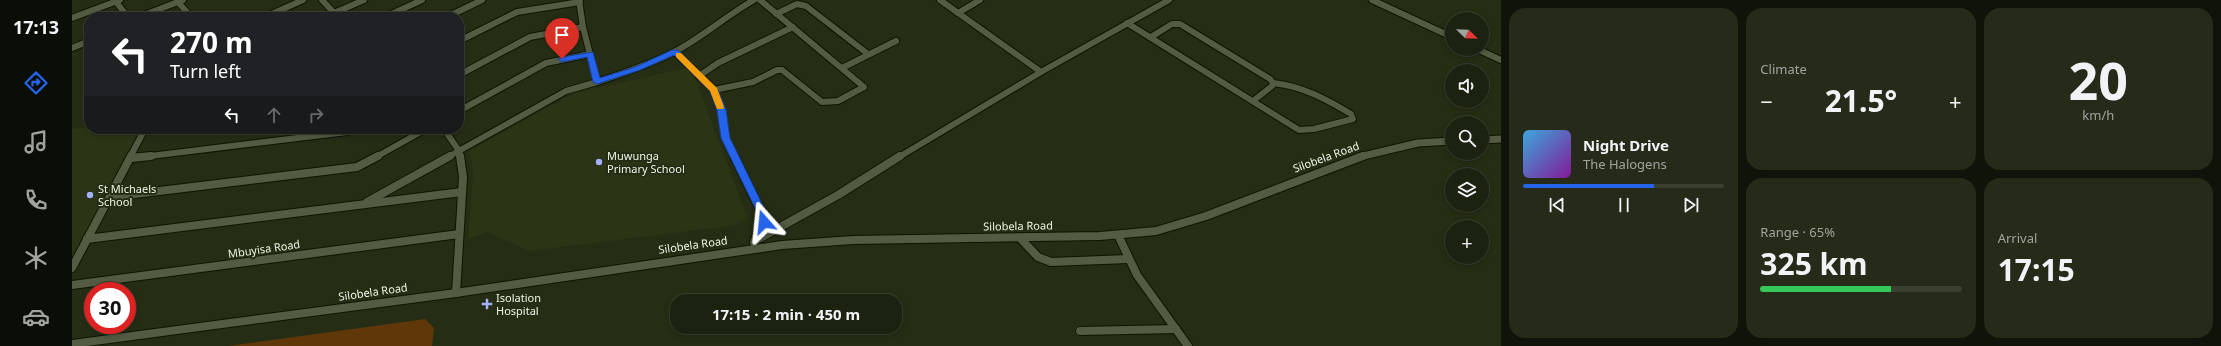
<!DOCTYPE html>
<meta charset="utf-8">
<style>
body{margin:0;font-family:"Noto Sans",sans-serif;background:#252a19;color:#f1f3f6;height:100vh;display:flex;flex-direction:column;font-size:15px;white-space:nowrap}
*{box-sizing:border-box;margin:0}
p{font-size:13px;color:#a0a49f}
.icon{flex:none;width:22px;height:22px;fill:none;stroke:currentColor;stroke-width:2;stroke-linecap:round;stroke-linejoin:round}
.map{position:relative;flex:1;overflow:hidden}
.sheet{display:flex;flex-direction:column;gap:8px;padding:8px;background:#0f1309;width:720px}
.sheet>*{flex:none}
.hud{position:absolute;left:12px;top:12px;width:380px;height:122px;border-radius:16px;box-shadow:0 2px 6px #0003,0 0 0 1px #3a3f30;background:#202124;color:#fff;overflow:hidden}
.needle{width:26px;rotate:113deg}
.buttons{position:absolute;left:1373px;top:12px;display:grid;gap:8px}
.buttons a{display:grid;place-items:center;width:44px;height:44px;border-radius:50%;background:#1c2210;box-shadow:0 2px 6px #0003,0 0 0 1px #3a3f30;font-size:20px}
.speed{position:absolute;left:12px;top:282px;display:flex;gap:8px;font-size:20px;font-weight:700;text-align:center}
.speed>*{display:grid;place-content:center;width:52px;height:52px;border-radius:50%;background:#1c2210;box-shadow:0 2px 6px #0003,0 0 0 1px #3a3f30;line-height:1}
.speed .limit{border:6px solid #d22;background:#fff;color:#111}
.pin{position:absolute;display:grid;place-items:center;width:34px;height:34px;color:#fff;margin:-41px -17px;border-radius:50% 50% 50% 0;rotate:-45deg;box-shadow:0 0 4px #0007}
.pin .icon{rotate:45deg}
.me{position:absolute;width:44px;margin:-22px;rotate:342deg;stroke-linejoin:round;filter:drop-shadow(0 0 3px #0008)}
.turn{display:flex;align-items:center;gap:14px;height:84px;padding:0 20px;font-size:18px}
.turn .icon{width:52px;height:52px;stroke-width:2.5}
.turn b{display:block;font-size:28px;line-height:34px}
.lanes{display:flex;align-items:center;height:38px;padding:0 20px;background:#0003;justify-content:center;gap:20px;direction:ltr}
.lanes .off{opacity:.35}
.big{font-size:30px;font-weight:700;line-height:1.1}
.sheet .card{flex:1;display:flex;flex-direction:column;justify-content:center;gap:6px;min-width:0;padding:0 14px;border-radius:16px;background:#252a19}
.sheet .dial{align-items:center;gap:0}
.dial b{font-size:52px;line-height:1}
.song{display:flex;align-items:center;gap:12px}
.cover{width:48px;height:48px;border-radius:6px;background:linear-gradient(135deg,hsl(200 70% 55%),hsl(290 70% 35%))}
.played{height:4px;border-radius:2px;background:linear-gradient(90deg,#2563eb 65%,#3a3f30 65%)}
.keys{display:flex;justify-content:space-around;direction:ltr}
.heat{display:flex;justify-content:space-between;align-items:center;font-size:22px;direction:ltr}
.charge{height:6px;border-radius:3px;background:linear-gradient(90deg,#34c759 65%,#3a3f30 0)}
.sheet .tiles{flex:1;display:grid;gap:8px;grid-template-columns:repeat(3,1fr)}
.card:first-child{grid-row:span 2}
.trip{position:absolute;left:598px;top:294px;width:232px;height:40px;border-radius:16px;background:#1c2210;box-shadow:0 2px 6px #0003,0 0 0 1px #3a3f30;font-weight:700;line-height:40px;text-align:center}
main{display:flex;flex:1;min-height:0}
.tabs{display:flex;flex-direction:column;width:72px;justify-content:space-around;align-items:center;background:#0b0e06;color:#a0a49f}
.tabs .icon{width:28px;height:28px}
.tabs .current{color:#2563eb}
.tabs b{font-size:18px;color:#f1f3f6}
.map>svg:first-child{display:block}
.built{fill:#2b3516}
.green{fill:#603709}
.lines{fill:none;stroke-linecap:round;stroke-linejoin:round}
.minor-far1-casing{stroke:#0e1501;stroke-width:8}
.minor-casing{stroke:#0e1501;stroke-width:10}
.tertiary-far1-casing{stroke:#0e1501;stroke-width:9}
.tertiary-casing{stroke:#0e1501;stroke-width:10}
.minor-far1{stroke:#535c42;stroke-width:6}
.minor{stroke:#535c42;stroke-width:8}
.tertiary-far1{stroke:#535c42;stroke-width:7}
.tertiary{stroke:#535c42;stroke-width:8}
.route{fill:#2563eb;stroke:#184099}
.slow{fill:#f59e0b}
.poi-dot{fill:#a4b2fc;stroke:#252d15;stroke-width:1.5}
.labels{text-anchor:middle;stroke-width:4;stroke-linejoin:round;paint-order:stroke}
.poi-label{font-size:11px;fill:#eef4e5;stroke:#252d15;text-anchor:start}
.street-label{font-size:11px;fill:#eef4e5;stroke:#252d15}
</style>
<main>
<nav class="tabs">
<b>17:13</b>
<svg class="icon current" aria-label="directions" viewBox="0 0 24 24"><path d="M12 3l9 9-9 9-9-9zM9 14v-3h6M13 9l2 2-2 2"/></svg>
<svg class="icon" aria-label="music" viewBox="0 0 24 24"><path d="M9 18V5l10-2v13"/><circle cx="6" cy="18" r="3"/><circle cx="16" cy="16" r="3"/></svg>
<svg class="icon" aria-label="phone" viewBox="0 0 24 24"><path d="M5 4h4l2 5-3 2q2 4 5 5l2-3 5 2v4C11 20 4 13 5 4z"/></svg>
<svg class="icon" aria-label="climate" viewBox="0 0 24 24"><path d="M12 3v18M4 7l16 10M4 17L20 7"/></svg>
<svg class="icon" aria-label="car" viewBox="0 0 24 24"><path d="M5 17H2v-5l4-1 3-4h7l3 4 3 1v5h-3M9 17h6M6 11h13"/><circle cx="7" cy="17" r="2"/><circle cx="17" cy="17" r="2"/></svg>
</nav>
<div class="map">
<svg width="1429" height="346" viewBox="0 0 1429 346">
<rect width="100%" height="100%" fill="#252d15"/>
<g class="built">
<polygon points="619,67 675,217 665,225 457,251 415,232 396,239 401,173 398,151 502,93"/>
<polygon points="17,127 17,129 70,129 0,262 0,129"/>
</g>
<polygon class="green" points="353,319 362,328 360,346 156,346"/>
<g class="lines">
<g class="minor-far1-casing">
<g id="minor-far1">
<polyline points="250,0 265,16"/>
<polyline points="868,0 969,72"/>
<polyline points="1300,0 1380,37"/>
<polyline points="44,2 56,17"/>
<polyline points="106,2 119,17"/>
<polyline points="262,13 292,0"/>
<polyline points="886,13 908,0"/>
<polyline points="704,14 725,4 734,6 796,54"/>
<polyline points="67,17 111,0"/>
<polyline points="193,17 231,0"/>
<polyline points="313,17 350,0"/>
<polyline points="375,17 410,0"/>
<polyline points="0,18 48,0"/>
<path d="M1055,23L1227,130L1242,129L1281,119L1279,114C1254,99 1230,86 1201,83"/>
<polyline points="1079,37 1100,24 1108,24 1198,79 1201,83 1200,86 1181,101"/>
<polyline points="387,41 445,12 508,2"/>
<polyline points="0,48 17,41"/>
<polyline points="1405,49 1429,60"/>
<polyline points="603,52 642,90 649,110 653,138 662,157"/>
<polyline points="770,68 824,41"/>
<polyline points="387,75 458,37 511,27"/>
<polyline points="627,76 646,63 721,27"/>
<path d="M525,82C551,73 578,65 602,52C629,38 654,16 682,0"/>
<polyline points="642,90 681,82 705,70 710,70 750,102 766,101 792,87 688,0"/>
<polyline points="387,111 474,63 518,54"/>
<polyline points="372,129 387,151 388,157"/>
<polyline points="58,157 73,129"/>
<polyline points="70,157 275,132 283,129"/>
<polyline points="304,157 354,129"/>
<polyline points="376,157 494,91 525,82 511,27 507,0"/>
<polyline points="827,157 969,72 1097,0"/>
</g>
</g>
<g class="minor-casing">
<g id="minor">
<polyline points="662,156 692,218 682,242"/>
<polyline points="59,158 79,156"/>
<polyline points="38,197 285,167 306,156"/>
<polyline points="295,202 378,156"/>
<polyline points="1046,235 1065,275 1116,346"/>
<polyline points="15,239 390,192"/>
<polyline points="949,239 966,257 979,262 1056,259"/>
<polyline points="683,241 766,195 828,156"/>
<polyline points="0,268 59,156"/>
<polyline points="0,285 387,234"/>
<polyline points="384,293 391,177 388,156"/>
<polyline points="1008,331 1104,329"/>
</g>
</g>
<g class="tertiary-far1-casing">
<g id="tertiary-far1">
<polyline points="1410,140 1429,139"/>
<polyline points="1287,157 1346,143 1380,141"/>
</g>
</g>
<g class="tertiary-casing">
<polyline id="tertiary" points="0,344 384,293 710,245 781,240 1028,236 1084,231 1134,216 1291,156"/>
</g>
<use href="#minor-far1" class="minor-far1"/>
<use href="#minor" class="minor"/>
<use href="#tertiary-far1" class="tertiary-far1"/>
<use href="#tertiary" class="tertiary"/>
</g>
<polygon class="route" points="600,50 606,50 646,90 654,110 658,138 697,218 695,225 688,225 688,218 649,138 645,110 638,91 602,55 568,70 525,84 521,82 515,57 490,62 486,59 490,57 521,52 528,78 563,67"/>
<polygon class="slow" points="604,53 609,53 645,88 652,107 651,109 645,109 638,91 604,57"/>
<g class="poi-dot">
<circle cx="527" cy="162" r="4"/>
<circle cx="18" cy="195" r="4"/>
<path d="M413 298h4v4h4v4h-4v4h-4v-4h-4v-4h4z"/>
</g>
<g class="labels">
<g class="poi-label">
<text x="535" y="160">Muwunga<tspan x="535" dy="13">Primary School</tspan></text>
<text x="26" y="193">St Michaels<tspan x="26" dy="13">School</tspan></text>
<text x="424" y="302">Isolation<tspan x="424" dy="13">Hospital</tspan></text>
</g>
<g class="street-label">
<text transform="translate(1254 157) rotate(-20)" y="4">Silobela Road</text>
<text transform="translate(946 226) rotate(-1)" y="4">Silobela Road</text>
<text transform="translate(621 245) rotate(-8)" y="4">Silobela Road</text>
<text transform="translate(192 249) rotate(-8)" y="4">Mbuyisa Road</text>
<text transform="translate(301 292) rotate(-8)" y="4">Silobela Road</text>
</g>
</g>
</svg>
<div class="buttons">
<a><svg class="needle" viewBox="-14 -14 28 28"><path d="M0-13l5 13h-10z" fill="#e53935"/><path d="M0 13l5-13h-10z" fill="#a0a49f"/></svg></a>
<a><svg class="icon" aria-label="sound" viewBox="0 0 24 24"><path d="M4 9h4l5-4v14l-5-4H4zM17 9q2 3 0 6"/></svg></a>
<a><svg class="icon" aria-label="search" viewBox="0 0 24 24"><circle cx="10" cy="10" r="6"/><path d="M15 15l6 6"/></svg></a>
<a><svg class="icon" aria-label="layers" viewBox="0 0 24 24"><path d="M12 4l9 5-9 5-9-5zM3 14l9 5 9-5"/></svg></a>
<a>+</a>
</div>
<div class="speed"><div class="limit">30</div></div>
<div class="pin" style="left:490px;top:59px;background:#d93025"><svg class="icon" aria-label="arrive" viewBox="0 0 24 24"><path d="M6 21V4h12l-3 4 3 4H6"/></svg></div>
<svg class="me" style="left:692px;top:222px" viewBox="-20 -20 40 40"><path d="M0-17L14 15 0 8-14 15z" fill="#2563eb" stroke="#fff" stroke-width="4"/></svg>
<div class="trip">17:15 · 2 min · 450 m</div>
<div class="hud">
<div class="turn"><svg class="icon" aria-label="left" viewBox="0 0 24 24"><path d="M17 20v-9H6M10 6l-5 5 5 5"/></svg><div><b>270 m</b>Turn left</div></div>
<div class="lanes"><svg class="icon" aria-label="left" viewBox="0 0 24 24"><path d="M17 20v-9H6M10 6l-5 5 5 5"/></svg><svg class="icon off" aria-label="ahead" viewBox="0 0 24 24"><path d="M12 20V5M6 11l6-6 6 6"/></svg><svg class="icon off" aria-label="right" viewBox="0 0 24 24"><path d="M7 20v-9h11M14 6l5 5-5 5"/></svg></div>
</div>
</div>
<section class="sheet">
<div class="tiles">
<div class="card">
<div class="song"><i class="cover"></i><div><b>Night Drive</b><p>The Halogens</p></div></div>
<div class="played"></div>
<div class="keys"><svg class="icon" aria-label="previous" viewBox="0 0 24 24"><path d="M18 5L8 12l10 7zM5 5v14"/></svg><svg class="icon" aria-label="pause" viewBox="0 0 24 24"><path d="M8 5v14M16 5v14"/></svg><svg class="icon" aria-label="next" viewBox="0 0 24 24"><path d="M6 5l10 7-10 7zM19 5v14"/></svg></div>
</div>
<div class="card"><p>Climate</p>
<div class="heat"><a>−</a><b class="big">21.5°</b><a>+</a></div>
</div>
<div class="card dial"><b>20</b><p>km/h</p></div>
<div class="card"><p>Range · 65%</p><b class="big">325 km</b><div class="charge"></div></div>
<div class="card"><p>Arrival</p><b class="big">17:15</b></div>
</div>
</section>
</main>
